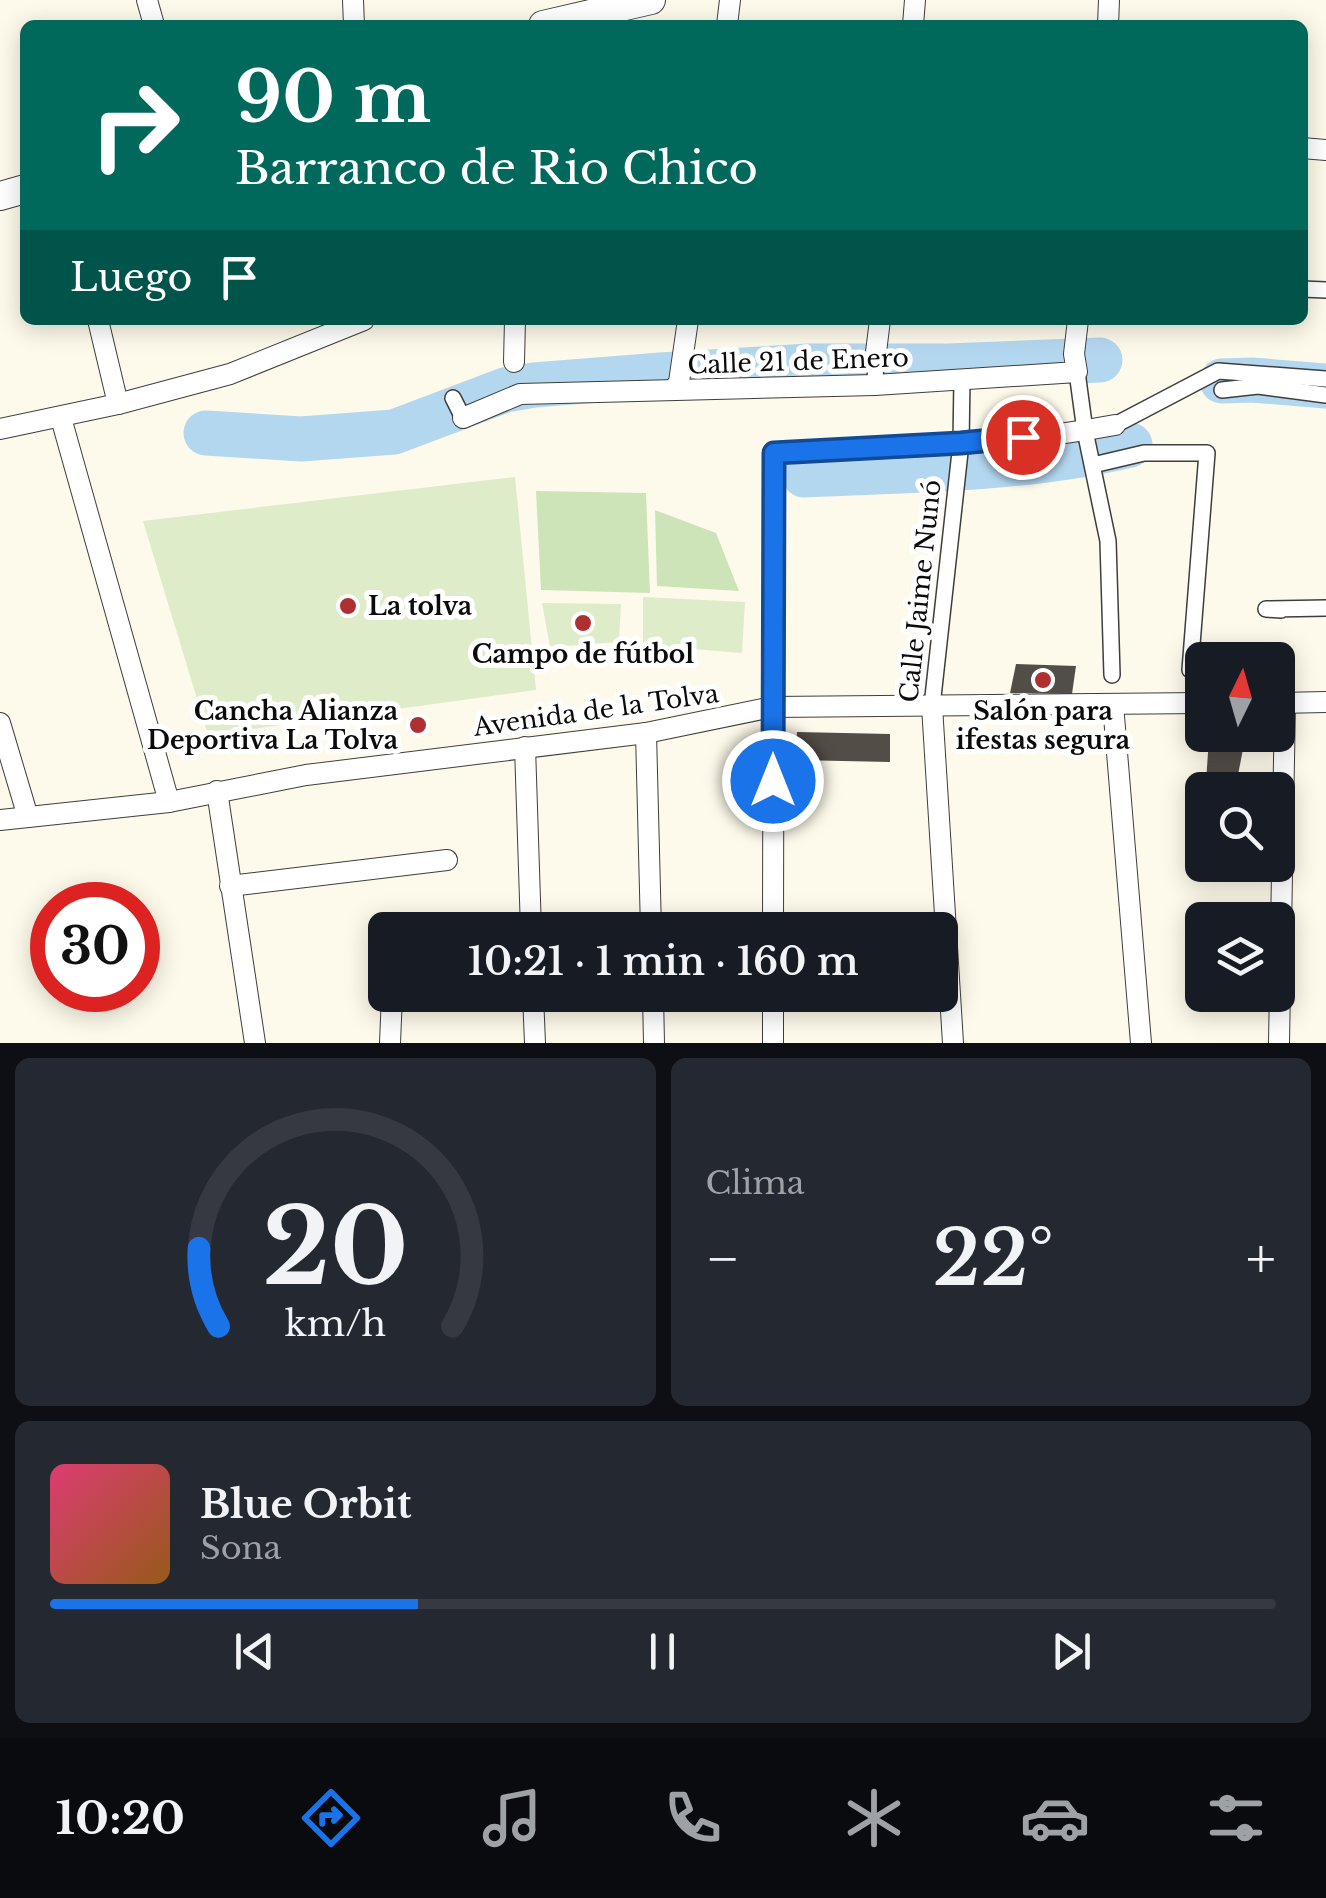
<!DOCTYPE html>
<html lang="es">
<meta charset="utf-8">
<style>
body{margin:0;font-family:"Libre Baskerville",serif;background:#242831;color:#f1f3f6;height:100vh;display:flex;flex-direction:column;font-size:38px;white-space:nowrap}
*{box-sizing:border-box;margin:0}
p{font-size:32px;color:#9ea1a6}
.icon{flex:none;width:55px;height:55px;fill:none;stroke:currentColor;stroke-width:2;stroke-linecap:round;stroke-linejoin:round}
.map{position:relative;height:1043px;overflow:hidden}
.panel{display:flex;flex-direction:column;gap:15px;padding:15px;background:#0d0f14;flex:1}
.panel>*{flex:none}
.banner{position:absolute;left:20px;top:20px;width:1288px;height:305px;border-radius:15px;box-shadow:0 5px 25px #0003;background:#00695c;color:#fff;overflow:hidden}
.needle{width:65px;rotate:5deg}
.controls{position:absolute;left:1185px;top:642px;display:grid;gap:20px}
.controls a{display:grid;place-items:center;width:110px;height:110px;border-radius:15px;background:#171b24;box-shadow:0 5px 25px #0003;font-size:50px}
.speed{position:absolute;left:30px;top:882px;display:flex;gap:20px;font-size:50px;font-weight:700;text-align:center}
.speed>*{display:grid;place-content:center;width:130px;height:130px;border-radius:50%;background:#171b24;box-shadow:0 5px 25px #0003;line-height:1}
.speed .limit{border:15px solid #d22;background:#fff;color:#111}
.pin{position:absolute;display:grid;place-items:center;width:85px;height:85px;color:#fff;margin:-42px;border:5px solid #fff;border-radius:50%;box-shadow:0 2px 10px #0007}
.me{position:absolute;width:110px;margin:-55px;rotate:0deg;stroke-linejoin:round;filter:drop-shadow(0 0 8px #0008)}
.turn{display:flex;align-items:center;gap:35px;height:210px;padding:0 50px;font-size:45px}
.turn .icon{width:130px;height:130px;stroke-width:2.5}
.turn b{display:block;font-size:70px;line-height:85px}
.then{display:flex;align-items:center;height:95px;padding:0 50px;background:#0003;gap:20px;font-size:38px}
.big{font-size:75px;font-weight:600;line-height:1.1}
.panel .widget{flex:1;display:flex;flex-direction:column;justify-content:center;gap:15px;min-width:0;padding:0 35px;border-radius:15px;background:#242831}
.panel .dial{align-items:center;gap:0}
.dial svg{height:260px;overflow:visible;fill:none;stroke:#363941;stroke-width:7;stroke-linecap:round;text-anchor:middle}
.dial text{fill:#f1f3f6;stroke:none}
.song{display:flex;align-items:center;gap:30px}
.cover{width:120px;height:120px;border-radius:15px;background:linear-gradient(135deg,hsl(340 70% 55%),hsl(30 70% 35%))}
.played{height:10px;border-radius:5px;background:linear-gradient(90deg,#1a73e8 30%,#363941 30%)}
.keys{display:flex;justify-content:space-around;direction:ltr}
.heat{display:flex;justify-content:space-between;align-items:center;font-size:55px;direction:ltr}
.panel .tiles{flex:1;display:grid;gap:15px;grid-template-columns:1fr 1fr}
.widget:last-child{grid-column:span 2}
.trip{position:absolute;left:368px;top:912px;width:590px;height:100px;border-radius:15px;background:#171b24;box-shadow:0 5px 25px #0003;font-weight:600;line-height:100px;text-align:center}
.tabs{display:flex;height:160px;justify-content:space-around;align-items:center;background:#090b0e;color:#9ea1a6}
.tabs .icon{width:70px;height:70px}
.tabs .active{color:#1a73e8}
.tabs b{font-size:45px;color:#f1f3f6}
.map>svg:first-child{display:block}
.green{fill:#cde4b8}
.pitch{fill:#dfecc9}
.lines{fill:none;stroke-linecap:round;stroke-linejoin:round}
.river{stroke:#b4d7f0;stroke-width:45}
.building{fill:#534d48}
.pedestrian-casing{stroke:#3e3e3e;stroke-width:18}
.minor-casing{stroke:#3e3e3e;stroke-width:22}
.tertiary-casing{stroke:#3e3e3e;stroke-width:30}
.pedestrian{stroke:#fff;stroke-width:15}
.minor{stroke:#fff;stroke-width:20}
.tertiary{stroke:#fff;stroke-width:28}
.route-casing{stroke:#114b97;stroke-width:25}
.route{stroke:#1a73e8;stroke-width:18}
.poi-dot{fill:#ae3031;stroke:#fff;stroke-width:4}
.labels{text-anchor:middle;stroke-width:10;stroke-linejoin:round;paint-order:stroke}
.street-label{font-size:25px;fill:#0b0b0b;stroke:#fff}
.poi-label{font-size:25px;font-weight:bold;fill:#0b0b0b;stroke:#fff}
</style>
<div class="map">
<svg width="1326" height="1043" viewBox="0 0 1326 1043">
<rect width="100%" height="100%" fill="#fdfaeb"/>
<g class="green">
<polygon points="536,491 646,493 650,593 541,590"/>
<polygon points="655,510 716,533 739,591 657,586"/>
</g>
<g class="pitch">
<polygon points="515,477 536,690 208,735 143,521"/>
<polygon points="643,597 745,602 742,653 643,645"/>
<polygon points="542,603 621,604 619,642 550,647"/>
</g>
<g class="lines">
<g class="river">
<polyline points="1222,381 1252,380 1326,386"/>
<polyline points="206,433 301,439 394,432 505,390 534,385 661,375 809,366 948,366 1100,360"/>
<path d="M804,475C913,470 1024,470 1130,445"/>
</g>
</g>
<g class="building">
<polygon points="1016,664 1076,666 1072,694 1010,693"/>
<polygon points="797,732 890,734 890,762 795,760"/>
<polygon points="1209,738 1245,739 1236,785 1206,782"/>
</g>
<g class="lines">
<g class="pedestrian-casing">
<g id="pedestrian">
<polyline points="1302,289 1326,290"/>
<polyline points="1077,372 1085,431 1108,541 1112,675"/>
<polyline points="875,385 876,352"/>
<polyline points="1222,390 1258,386 1326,395"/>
<polyline points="453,398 463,418"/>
<polyline points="1115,425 1218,371 1326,379"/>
<polyline points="1093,465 1144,453 1207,453 1190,670"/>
<polyline points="1281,610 1266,609 1326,608"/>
<polyline points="932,706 961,443 962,379"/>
</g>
</g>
<g class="minor-casing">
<g id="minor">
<polyline points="147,0 154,25"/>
<polyline points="353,0 354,25"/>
<polyline points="727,25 730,0"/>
<polyline points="913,25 915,0"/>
<polyline points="1108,25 1109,0"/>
<polyline points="1302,148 1326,150"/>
<polyline points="98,320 118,404"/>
<polyline points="876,352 880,320"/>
<polyline points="514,362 515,320"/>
<polyline points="674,389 679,382 688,320"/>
<polyline points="61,418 169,802"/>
<polyline points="463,418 520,394 875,385 1077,372 1074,354 1078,320"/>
<polyline points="0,429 118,404 230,374 364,320"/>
<polyline points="1278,703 1326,702"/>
<polyline points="1113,704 1141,1043"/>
<polyline points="932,706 953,1043"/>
<polyline points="0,723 28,817"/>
<polyline points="646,733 651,930"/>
<polyline points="525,747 531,930"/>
<polyline points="217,791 255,1043"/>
<polyline points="0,820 169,802 306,775 646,733 772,707 1202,703"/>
<polyline points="230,886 447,860"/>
<path d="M773,930L774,453C887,447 1003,446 1115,425"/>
<polyline points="533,995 535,1043"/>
<polyline points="653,995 654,1043"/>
<polyline points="773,995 773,1043"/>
<polyline points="390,1043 392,995"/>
<polyline points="1279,1043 1285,703"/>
</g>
</g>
<g class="tertiary-casing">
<g id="tertiary">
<polyline points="543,25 651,0"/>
<polyline points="0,196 25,189"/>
</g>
</g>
<use href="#pedestrian" class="pedestrian"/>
<use href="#minor" class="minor"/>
<use href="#tertiary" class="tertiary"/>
</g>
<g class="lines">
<g class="route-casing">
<polyline id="route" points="773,781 774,453 961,443 1023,437"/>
</g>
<use href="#route" class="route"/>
</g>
<g class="poi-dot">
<circle cx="348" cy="606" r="10"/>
<circle cx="583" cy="623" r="10"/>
<circle cx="1043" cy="680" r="10"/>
<circle cx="418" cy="725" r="10"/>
</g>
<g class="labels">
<g class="street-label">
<text transform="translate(798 361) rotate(-2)" y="9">Calle 21 de Enero</text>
<text transform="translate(920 591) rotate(-84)" y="9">Calle Jaime Nunó</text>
<text transform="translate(596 710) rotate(-8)" y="9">Avenida de la Tolva</text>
</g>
<g class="poi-label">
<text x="368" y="615" text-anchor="start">La tolva</text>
<text x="583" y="663">Campo de fútbol</text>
<text x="398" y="720" text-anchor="end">Cancha Alianza<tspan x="398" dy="29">Deportiva La Tolva</tspan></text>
<text x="1043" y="720">Salón para<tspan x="1043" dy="29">ifestas segura</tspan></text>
</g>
</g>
</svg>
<div class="controls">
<a><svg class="needle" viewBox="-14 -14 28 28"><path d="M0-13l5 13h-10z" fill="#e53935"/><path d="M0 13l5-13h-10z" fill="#9ea1a6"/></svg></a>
<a><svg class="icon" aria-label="search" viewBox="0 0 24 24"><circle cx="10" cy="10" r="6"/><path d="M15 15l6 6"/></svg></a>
<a><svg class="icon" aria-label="layers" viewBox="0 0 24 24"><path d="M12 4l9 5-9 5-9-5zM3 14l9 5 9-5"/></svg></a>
</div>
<div class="speed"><div class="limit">30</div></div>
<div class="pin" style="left:1023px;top:437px;background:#d93025"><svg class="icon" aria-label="arrive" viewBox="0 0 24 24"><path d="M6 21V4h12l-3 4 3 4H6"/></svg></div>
<svg class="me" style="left:773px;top:781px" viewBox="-20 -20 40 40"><circle r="17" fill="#1a73e8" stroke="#fff" stroke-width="3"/><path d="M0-11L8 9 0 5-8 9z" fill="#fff"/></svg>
<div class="trip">10:21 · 1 min · 160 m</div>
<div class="banner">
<div class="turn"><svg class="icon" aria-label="right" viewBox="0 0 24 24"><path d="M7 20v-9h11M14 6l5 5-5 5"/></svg><div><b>90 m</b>Barranco de Rio Chico</div></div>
<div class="then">Luego<svg class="icon" aria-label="arrive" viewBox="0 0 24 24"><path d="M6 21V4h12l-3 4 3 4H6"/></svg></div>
</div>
</div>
<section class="panel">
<div class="tiles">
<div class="widget dial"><svg viewBox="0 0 100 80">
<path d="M14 69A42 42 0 1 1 86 69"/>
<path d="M14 69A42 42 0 0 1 8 45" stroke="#1a73e8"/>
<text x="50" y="56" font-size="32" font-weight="700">20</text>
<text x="50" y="72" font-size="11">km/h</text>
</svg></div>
<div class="widget"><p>Clima</p>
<div class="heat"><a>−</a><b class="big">22°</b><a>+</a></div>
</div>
<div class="widget">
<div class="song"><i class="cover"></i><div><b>Blue Orbit</b><p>Sona</p></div></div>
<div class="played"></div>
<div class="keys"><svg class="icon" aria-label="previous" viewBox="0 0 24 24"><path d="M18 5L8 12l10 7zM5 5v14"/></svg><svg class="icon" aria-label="pause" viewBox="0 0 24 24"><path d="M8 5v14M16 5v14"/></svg><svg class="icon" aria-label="next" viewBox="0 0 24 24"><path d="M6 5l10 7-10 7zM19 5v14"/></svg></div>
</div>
</div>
</section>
<nav class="tabs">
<b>10:20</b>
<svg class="icon active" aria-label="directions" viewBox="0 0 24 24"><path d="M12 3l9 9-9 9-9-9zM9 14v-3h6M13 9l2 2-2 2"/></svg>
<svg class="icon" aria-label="music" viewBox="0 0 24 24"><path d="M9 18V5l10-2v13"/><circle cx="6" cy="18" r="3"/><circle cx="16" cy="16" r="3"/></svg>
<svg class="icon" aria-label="phone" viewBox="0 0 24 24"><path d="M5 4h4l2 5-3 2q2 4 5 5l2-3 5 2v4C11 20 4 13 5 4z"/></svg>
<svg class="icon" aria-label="climate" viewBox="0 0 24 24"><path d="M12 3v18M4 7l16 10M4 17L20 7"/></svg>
<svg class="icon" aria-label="car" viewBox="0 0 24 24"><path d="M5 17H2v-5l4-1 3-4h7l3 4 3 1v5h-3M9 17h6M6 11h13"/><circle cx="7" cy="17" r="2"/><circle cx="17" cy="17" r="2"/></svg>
<svg class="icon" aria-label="filters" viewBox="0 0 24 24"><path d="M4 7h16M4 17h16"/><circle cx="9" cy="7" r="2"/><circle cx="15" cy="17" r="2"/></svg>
</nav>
